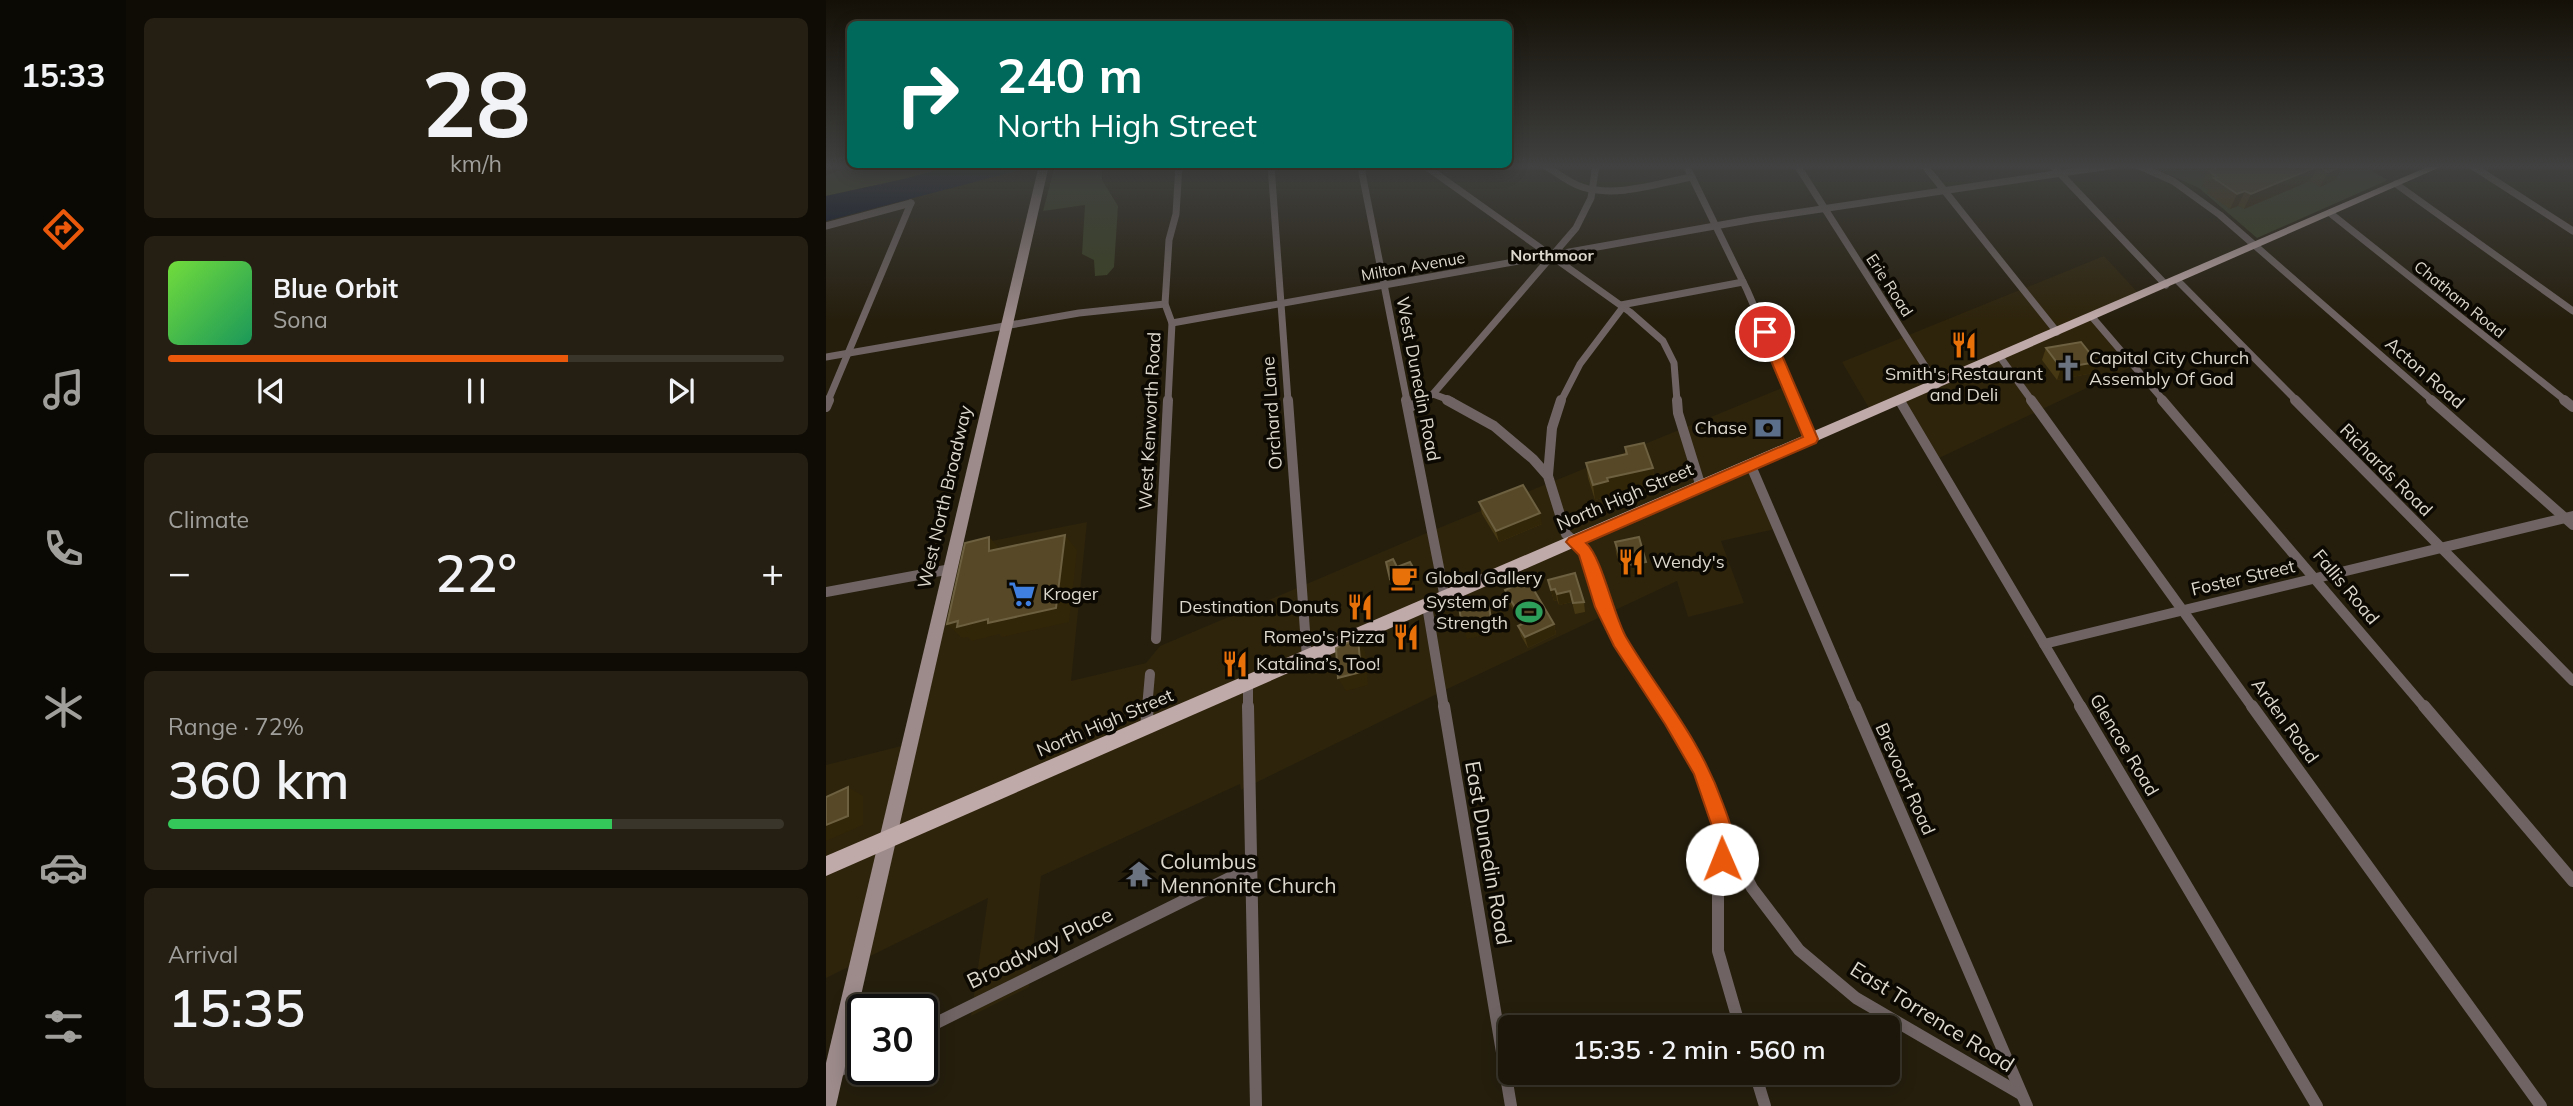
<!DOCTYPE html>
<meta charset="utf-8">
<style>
body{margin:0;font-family:Mulish,sans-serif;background:#251f13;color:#f1f3f6;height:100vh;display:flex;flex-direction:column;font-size:26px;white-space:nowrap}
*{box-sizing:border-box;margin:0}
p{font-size:23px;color:#a09f9c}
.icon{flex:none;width:38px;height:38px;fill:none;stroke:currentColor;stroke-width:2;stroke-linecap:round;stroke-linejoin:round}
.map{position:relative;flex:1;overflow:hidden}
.sheet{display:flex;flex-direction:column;gap:18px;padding:18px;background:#0f0c06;width:700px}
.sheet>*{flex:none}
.top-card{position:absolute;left:21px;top:21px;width:665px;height:147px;border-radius:10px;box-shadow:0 4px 18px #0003,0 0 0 2px #3a352b;background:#00695c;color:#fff;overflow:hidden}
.speed{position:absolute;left:21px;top:994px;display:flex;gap:14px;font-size:35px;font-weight:700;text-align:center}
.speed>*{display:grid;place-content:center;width:91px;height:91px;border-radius:50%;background:#1c160a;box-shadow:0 4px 18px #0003,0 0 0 2px #3a352b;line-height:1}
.speed .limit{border:4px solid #111;border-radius:10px;background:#fff;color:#111}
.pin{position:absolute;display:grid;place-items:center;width:60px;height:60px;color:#fff;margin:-30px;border:4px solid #fff;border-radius:50%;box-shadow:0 2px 7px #0007}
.me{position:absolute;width:77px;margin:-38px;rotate:359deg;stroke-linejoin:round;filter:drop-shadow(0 0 5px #0008)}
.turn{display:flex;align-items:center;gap:24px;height:147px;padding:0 35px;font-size:32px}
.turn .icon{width:91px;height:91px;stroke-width:2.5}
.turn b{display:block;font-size:49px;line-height:60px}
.big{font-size:52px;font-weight:600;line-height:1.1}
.sheet .widget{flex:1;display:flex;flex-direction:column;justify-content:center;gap:10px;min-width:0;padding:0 24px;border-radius:10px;background:#251f13}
.sheet .dial{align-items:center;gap:0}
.dial b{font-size:91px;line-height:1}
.song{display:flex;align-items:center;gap:21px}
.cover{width:84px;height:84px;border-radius:10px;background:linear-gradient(135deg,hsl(100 70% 55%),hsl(150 70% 35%))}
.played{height:7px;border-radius:4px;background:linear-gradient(90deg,#ea580c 65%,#3a352b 65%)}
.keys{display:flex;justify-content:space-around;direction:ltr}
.heat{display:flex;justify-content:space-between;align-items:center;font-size:38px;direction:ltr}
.charge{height:10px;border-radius:5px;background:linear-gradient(90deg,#34c759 72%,#3a352b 0)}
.trip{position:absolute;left:672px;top:1015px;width:402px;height:70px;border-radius:10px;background:#1c160a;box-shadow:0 4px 18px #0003,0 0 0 2px #3a352b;font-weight:600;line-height:70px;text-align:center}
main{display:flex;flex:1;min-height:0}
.tabs{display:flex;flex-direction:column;width:126px;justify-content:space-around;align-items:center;background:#0b0904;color:#a09f9c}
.tabs .icon{width:49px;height:49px}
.tabs .selected{color:#ea580c}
.tabs b{font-size:32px;color:#f1f3f6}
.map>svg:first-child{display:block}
.built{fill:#2e240c}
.green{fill:#394122}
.water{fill:#020c26}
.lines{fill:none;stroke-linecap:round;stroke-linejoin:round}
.minor-far2{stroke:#6f6463;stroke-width:7}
.minor-far1{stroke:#6f6463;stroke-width:10}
.minor{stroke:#6f6463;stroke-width:12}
.secondary{fill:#9c8b8a;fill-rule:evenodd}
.primary{fill:#c0aaa9;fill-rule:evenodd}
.wall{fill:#463813}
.shaded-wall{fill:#322608}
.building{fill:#574927;stroke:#6c6041;stroke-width:2}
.route{fill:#ea580c;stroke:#983908;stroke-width:2}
.labels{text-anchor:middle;stroke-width:7;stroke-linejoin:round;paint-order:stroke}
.far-neighbourhood-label{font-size:16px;font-weight:bold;fill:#ddd8cd;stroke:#0c0903}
.far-street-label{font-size:16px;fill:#ddd8cd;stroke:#0c0903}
.poi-label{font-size:18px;fill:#ddd8cd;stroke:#0c0903;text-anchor:start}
.street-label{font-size:18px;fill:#ddd8cd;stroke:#0c0903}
.near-street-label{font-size:21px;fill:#ddd8cd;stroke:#0c0903}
.near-poi-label{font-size:21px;fill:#ddd8cd;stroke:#0c0903;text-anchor:start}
</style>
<main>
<nav class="tabs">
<b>15:33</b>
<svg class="icon selected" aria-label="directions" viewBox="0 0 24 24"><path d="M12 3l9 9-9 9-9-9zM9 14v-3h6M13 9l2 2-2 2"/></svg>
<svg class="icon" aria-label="music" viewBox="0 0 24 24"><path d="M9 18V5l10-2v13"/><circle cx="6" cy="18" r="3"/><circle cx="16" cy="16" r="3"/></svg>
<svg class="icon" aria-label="phone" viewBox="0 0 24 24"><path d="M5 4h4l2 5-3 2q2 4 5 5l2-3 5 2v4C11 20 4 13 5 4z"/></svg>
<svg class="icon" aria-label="climate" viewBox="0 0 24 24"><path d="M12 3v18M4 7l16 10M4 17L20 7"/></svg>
<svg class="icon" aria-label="car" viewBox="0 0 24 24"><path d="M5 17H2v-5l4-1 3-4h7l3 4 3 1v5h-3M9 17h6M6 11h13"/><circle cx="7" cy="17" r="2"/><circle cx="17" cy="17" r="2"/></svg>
<svg class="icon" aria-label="filters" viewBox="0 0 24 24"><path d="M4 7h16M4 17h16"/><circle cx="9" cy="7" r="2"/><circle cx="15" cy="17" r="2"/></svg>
</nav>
<section class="sheet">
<div class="widget dial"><b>28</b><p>km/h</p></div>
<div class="widget">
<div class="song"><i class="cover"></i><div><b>Blue Orbit</b><p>Sona</p></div></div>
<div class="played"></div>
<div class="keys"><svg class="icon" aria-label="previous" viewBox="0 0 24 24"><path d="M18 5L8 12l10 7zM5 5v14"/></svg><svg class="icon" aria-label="pause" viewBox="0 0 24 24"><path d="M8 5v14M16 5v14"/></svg><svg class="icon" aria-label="next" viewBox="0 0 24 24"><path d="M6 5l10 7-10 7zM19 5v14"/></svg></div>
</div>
<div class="widget"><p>Climate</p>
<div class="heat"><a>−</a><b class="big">22°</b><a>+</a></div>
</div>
<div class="widget"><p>Range · 72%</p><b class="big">360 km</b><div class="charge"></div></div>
<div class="widget"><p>Arrival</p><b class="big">15:35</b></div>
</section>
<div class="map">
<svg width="1747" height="1106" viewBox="0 0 1747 1106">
<rect width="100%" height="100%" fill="#251e0d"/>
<g class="built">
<polygon points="1278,256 1315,296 1268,317 1309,365 1109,460 1075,402 1047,415 1016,362"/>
<polygon points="963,385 988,439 926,467 954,528 895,541 918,603 862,617 851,581 617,691 415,790 414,784 215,876 203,987 145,1016 162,898 0,978 0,765 87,743 130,548 261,522 245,681 320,663 334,646 603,532"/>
</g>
<g class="green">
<polygon points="31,165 128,165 78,179 0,196 0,175"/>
<polygon points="229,165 276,165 276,180 292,206 288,267 281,275 269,276 268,260 256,254 259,205 217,211"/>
<polygon points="1322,165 1535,165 1562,180 1431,238 1373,188"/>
</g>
<polygon class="water" points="128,165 213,165 0,221 0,196 78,179"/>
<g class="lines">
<g class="minor-far2">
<polyline points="445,165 462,401"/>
<polyline points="537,165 536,173 581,401"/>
<polyline points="598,165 804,312 837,341 848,363 851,401"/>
<path d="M718,165C730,172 743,183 756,187C791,198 832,183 866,177"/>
<polyline points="860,165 921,290 969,401"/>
<polyline points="971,165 1111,385"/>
<polyline points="1098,165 1231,332"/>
<polyline points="1226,165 1340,285"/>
<polyline points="1311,165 1347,181 1394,215 1607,401"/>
<polyline points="1645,165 1747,231"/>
<polyline points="1570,184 1747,311"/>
<polyline points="1504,213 1740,401"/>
<polyline points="0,226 85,203"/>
<polyline points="1351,280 1471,401"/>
<polyline points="795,305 917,282"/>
<polyline points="1266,317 1338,401"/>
<polyline points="346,323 928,219 1290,165"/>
<polyline points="0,357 253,313 339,304"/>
<polyline points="1174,357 1206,401"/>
<polyline points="607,394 626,401"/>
<polyline points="2,401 85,203"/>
<polyline points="342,401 346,323 339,304 343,240 350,214 353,165"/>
<polyline points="594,401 607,394 750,228 765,198 770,165"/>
<polyline points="735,401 754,364 797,307"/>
</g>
<g class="minor-far1">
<polyline points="462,400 481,658"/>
<polyline points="580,400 619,598"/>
<polyline points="621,400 668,426 707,459 722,476 740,534 760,552 777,607 794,641 839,708"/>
<polyline points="851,400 852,413 875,487"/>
<polyline points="968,400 985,439"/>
<polyline points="1205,400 1427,708"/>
<polyline points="1336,400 1599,708"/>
<polyline points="1469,400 1747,681"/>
<polyline points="1605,400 1747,525"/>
<polyline points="1738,400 1747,407"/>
<polyline points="1074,401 1256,708"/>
<polyline points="0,407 3,400"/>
<polyline points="582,408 597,400"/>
<polyline points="925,466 1029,708"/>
<polyline points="722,475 726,428 735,400"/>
<polyline points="0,592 125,569"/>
<polyline points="601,606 618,708"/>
<polyline points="330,639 342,400"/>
<polyline points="1218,644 1747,516"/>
<polyline points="422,684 422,708"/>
<polyline points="321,708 324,674"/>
</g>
<g class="minor">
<polyline points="422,706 430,1106"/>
<polyline points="618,706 685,1106"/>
<polyline points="838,706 876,771 900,838 926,888 973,950 1030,998 1195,1094"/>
<polyline points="1029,706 1201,1106"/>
<polyline points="1254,706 1491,1106"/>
<polyline points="1426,706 1715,1106"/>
<polyline points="1598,706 1747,881"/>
<polyline points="320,728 322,706"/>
<polyline points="899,838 892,880 892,951 914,1027"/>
<polyline points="96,1030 426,867"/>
<polyline points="929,1073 939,1106"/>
<polyline points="0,1077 37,1059"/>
</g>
<polygon class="secondary" points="213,165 223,165 10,1106 0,1106 0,1063"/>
<polygon class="primary" points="1606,165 1619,165 0,876 0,856"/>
</g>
<g class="wall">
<polygon points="1384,165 1419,167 1515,165 1509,180 1494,187 1484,181 1418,209 1412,206 1404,209 1381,193 1382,190 1376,186 1379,181 1377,180"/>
<polygon points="1220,348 1267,373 1231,380 1216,360"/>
<polygon points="799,447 827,468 828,483 783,493 783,496 769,500 762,478 760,463 799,455"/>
<polygon points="653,502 716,524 673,542 656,514"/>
<polygon points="789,542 820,573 805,576 801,564 794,565 790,554"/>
<polygon points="722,580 758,602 759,612 749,614 746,602 733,605 731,600 728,601"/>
<polygon points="679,590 728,624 730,634 702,648 695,636 692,626 695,624 682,601"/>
</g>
<g class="shaded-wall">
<polygon points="1492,166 1484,181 1418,209 1425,194"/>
<polygon points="1517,166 1509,180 1494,187 1502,172"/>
<polygon points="1419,191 1412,206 1404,209 1411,194"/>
<polygon points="1271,362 1267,373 1231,380 1235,368"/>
<polygon points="827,468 828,483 783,493 783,496 769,500 767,485 781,478"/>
<polygon points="714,513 716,524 673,542 670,531"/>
<polygon points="239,535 251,550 243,622 176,637 173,634 146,641 142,637 136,638 121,624 132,621 162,619"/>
<polygon points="163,537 177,552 163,551"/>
<polygon points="800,553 801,564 794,565 793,554"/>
<polygon points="820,562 820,573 805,576 804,565"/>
<polygon points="573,575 576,582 567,586 564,579"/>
<polygon points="592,576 595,584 580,590 577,583"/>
<polygon points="729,589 731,600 728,601 725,590"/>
<polygon points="744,591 746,602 733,605 731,594"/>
<polygon points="662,601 669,633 641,639 636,625"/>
<polygon points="728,624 730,634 702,648 699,637"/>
<polygon points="532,638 539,652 542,685 520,691 512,678"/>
<polygon points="22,787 37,796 37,825 0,841 0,825"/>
</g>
<g class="building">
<polygon points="1384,165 1415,165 1419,167 1423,165 1517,166 1502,172 1492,166 1425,194 1419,191 1411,194 1388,178 1391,177 1383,171 1390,168"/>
<polygon points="1255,342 1271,362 1235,368 1220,348"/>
<polygon points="818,443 827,468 781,478 782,481 767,485 760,463 801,454 799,447"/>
<polygon points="697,485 714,513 670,531 653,502"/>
<polygon points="239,535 230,608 162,623 162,619 131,627 132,621 121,624 139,543 163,537 163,551"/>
<polygon points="813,537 820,562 804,565 800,553 793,554 789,542"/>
<polygon points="567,559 571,567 584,562 592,576 577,583 573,575 564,579 560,562"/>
<polygon points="749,573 758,602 747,603 744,591 731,594 729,589 725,590 722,580"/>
<polygon points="702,580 728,624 699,637 692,626 698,623 679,590"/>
<polygon points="662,601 665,619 636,625 633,607"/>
<polygon points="532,638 535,672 512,678 510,648"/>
<polygon points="22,787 22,816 0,825 0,797"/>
</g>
<linearGradient id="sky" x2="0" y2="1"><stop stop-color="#141007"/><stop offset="0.52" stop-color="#404140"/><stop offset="1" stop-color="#404140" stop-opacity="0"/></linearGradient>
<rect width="1747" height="320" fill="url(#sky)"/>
<path class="route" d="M939,328L946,332L992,439L990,443L760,543C776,557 787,614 800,637C835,696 873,736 897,804C905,826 913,843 903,866L896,869L889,866L886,859L890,838L868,774L839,724L788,646L769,607L753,555L740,542L743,538L977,437L933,332Z"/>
<defs>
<g id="restaurant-bare" transform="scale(2.1)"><path d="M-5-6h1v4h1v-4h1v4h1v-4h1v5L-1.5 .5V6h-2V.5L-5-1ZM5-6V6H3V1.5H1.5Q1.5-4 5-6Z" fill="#e8710a" stroke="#0c0903" stroke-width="2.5" paint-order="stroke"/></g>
<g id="church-bare" transform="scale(2.1)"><path d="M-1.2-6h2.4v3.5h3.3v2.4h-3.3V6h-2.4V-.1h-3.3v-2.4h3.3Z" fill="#6b7280" stroke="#0c0903" stroke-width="2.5" paint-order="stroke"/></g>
<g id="bank-bare" transform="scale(2.1)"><path d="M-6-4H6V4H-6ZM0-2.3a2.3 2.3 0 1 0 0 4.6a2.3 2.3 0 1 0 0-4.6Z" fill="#5c6f8a" stroke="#0c0903" stroke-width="2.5" paint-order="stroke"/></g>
<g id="cafe-bare" transform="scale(2.1)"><path d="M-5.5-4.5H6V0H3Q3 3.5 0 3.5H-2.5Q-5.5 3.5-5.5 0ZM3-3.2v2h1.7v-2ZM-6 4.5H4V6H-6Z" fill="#e8710a" stroke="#0c0903" stroke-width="2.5" paint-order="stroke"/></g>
<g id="supermarket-bare" transform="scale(2.1)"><path d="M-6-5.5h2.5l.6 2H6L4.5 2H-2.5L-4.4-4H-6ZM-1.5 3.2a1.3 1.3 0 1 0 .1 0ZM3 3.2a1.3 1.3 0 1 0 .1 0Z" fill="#3f7fe0" stroke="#0c0903" stroke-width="2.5" paint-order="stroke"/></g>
<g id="stadium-bare" transform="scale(2.1)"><path d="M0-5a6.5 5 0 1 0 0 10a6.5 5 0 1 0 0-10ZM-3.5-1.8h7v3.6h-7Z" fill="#2e9e5b" stroke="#0c0903" stroke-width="2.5" paint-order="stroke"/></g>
<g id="temple-bare" transform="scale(2.1)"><path d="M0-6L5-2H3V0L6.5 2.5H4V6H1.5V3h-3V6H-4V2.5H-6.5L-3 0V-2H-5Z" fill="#6b7280" stroke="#0c0903" stroke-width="2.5" paint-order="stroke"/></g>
</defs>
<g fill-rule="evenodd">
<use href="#restaurant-bare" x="1138" y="345"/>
<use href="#church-bare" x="1242" y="368"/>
<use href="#bank-bare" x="942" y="428"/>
<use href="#restaurant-bare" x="805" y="562"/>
<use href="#cafe-bare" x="578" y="578"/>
<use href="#supermarket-bare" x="196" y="594"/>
<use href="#restaurant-bare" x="534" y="607"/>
<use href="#stadium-bare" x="703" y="612"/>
<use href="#restaurant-bare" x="580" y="637"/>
<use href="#restaurant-bare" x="409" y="664"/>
<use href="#temple-bare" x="313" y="874"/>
</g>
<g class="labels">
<g class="far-neighbourhood-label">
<text x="726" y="261">Northmoor</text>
</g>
<g class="far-street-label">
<text transform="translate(587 266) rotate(-10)" y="6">Milton Avenue</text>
<text transform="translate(1064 285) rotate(57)" y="6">Erie Road</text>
<text transform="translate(1634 299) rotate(39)" y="6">Chatham Road</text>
</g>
<g class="poi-label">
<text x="1263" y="364">Capital City Church<tspan x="1263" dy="21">Assembly Of God</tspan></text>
<text x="1138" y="380" text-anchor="middle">Smith's Restaurant<tspan x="1138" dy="21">and Deli</tspan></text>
<text x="921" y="434" text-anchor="end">Chase</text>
<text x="826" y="568">Wendy's</text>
<text x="599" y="584">Global Gallery</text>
<text x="217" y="600">Kroger</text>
<text x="682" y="608" text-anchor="end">System of<tspan x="682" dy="21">Strength</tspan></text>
<text x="513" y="613" text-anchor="end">Destination Donuts</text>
<text x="559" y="643" text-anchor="end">Romeo's Pizza</text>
<text x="430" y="670">Katalina’s, Too!</text>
</g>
<g class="street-label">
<text transform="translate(1599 373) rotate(41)" y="6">Acton Road</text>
<text transform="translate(592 379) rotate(79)" y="6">West Dunedin Road</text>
<text transform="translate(446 413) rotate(-94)" y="6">Orchard Lane</text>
<text transform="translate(324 421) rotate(-87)" y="6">West Kenworth Road</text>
<text transform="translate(1560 470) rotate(45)" y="6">Richards Road</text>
<text transform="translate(119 497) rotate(-77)" y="6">West North Broadway</text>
<text transform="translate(799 497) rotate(-23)" y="6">North High Street</text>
<text transform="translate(1417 578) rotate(-13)" y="6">Foster Street</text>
<text transform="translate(1520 587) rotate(50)" y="6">Fallis Road</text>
<text transform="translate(1459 721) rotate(54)" y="6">Arden Road</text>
<text transform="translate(279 723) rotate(-23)" y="6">North High Street</text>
<text transform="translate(1298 745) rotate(59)" y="6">Glencoe Road</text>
<text transform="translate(1079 779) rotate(66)" y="6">Brevoort Road</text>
</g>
<g class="near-street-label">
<text transform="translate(662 853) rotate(80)" y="7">East Dunedin Road</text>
<text transform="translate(214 948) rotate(-26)" y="7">Broadway Place</text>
<text transform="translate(1106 1017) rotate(32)" y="7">East Torrence Road</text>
</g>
<g class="near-poi-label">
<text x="334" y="869">Columbus<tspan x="334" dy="24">Mennonite Church</tspan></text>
</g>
</g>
</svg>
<div class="speed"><div class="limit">30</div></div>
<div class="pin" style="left:939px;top:332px;background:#d93025"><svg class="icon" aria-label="arrive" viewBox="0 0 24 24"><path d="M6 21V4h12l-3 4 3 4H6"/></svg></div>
<svg class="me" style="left:896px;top:859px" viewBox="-20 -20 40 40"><circle r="19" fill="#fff"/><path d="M0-13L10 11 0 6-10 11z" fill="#ea580c"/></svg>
<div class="trip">15:35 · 2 min · 560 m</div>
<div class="top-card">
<div class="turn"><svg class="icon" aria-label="right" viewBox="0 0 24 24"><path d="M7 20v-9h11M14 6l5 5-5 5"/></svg><div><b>240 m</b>North High Street</div></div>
</div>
</div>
</main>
